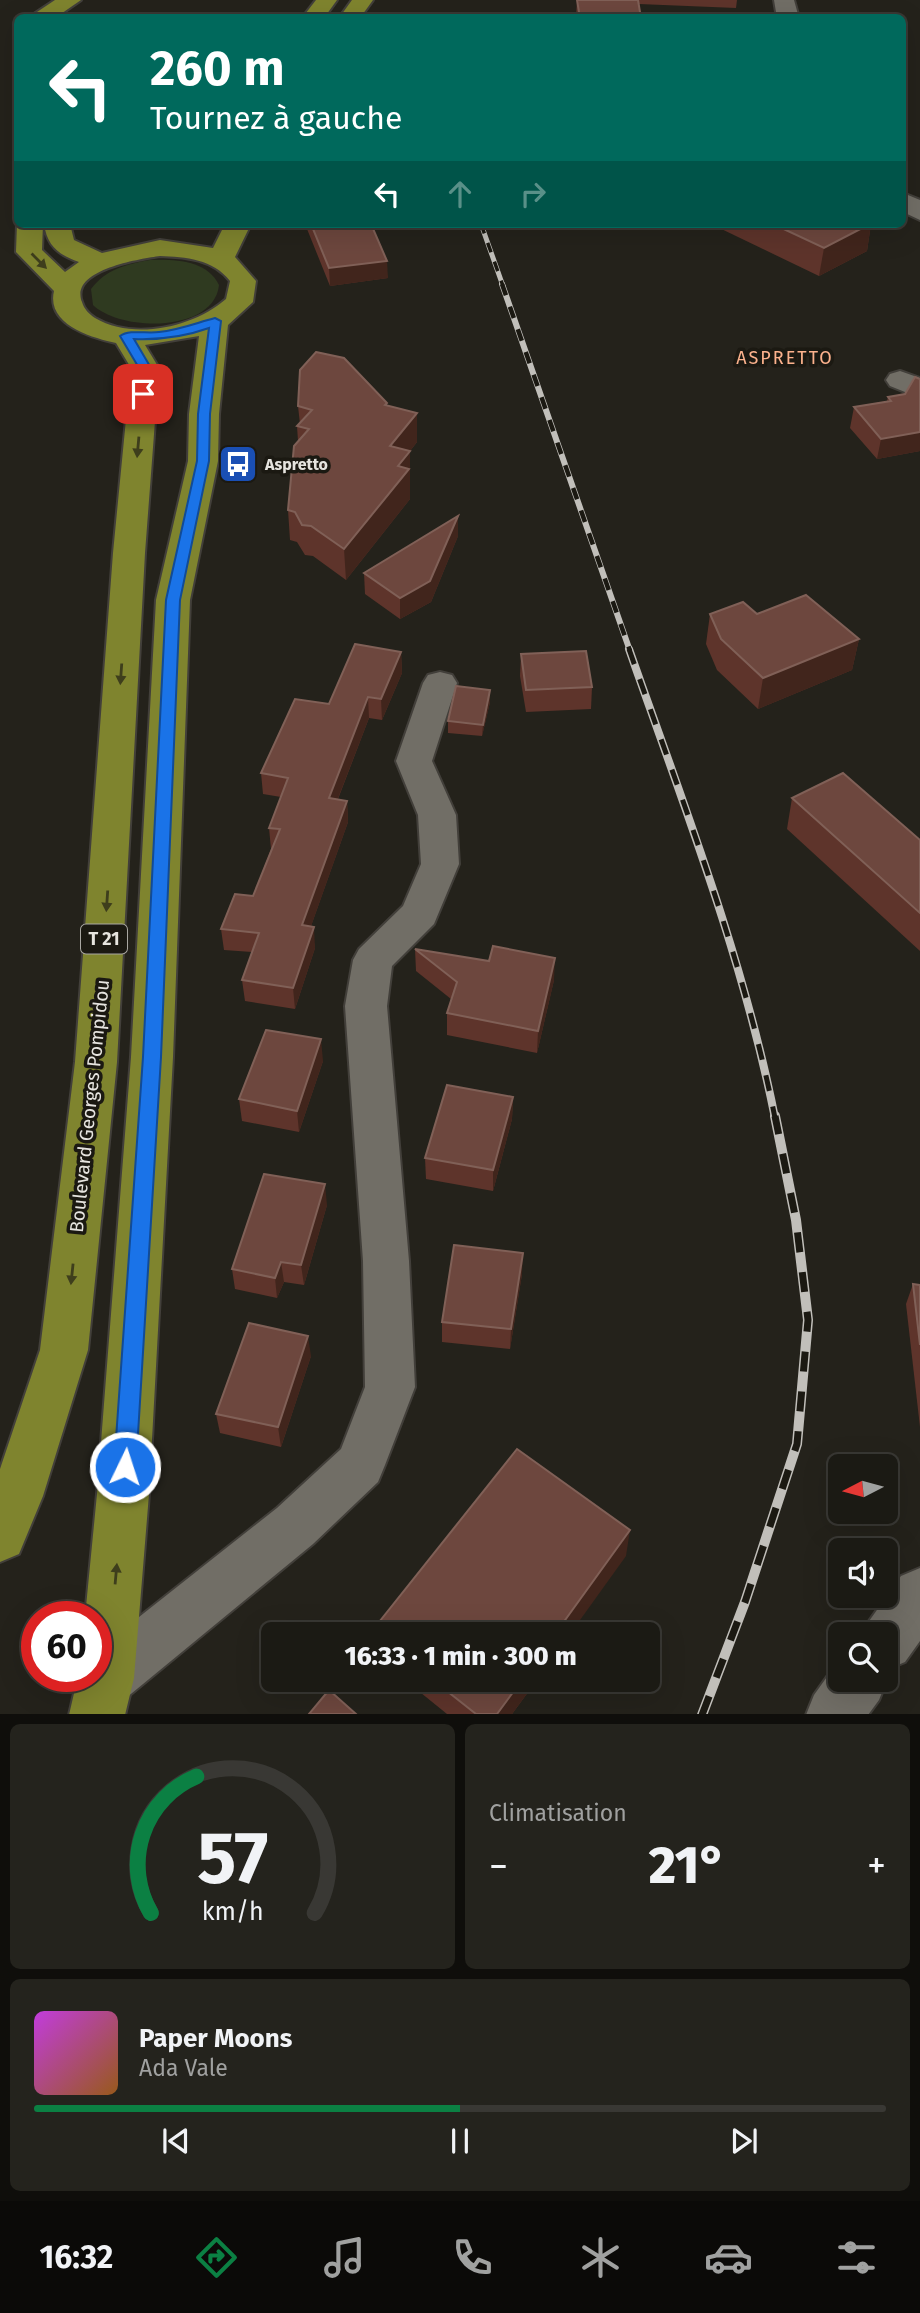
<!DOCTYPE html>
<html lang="fr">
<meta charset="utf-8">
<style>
body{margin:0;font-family:"Fira Sans",sans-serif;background:#24231d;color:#f1f3f6;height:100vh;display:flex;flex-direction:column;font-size:26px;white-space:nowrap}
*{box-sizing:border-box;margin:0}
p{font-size:23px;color:#a0a1a0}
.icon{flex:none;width:38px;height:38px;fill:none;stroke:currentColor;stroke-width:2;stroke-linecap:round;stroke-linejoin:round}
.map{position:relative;height:1714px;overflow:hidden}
.drawer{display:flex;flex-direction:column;gap:10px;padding:10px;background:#0f0e0b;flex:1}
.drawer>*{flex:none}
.top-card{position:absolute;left:14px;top:14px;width:892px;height:214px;border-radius:10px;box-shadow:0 7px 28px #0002,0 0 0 2px #393834;background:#00695c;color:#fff;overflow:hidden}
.needle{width:46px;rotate:264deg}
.fabs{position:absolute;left:828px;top:1454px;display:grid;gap:14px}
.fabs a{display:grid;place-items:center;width:70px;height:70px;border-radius:10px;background:#1b1a14;box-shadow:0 7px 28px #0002,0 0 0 2px #393834;font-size:35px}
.speed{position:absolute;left:21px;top:1601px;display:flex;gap:14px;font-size:35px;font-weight:700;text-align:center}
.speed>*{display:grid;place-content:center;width:91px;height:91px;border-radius:50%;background:#1b1a14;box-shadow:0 7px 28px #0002,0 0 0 2px #393834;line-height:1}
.speed .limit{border:10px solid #d22;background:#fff;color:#111}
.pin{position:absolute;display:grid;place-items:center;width:60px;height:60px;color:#fff;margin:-30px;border-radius:14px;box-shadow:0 4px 10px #0006}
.me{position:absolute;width:77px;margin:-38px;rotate:4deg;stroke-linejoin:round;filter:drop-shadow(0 0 5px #0008)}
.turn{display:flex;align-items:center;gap:24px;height:147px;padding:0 21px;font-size:32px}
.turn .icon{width:91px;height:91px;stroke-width:2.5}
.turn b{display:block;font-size:49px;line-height:60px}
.lanes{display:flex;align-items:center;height:66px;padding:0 21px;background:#0003;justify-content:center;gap:35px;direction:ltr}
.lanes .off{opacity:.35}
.big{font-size:52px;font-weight:800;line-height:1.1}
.drawer .tile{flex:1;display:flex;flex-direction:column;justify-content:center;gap:10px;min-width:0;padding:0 24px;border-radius:10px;background:#24231d}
.drawer .dial{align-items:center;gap:0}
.dial svg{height:182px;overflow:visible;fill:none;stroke:#393834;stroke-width:7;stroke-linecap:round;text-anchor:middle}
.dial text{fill:#f1f3f6;stroke:none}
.song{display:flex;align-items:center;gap:21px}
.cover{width:84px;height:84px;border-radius:10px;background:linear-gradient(135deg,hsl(290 70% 55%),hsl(30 70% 35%))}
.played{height:7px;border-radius:4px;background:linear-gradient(90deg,#0b8043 50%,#393834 50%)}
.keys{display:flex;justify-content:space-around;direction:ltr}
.heat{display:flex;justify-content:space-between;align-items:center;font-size:38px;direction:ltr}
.drawer .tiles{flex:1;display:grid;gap:10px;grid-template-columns:1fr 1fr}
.tile:last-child{grid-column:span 2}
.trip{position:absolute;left:261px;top:1622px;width:399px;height:70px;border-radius:10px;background:#1b1a14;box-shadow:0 7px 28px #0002,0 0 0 2px #393834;font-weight:800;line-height:70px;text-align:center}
.dock{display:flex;height:112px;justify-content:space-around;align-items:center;background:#0b0a08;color:#a0a1a0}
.dock .icon{width:49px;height:49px}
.dock .active{color:#0b8043}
.dock b{font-size:32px;color:#f1f3f6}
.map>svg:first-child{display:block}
.green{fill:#2f3a20}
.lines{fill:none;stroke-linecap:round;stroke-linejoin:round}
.minor-casing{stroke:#423f3a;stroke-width:4}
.major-casing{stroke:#423f3a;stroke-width:4}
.minor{fill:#716e66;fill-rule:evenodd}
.major{fill:#7f842e;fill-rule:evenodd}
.rail-far3-casing{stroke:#c1bfba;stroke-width:5}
.rail-far2-casing{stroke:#c1bfba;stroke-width:6}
.rail-far1-casing{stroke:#c1bfba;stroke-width:8}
.rail-casing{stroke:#c1bfba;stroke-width:10}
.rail-far3{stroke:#1b1912;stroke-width:3.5;stroke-dasharray:10;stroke-linecap:butt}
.rail-far2{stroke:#1b1912;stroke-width:4.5;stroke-dasharray:12;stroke-linecap:butt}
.rail-far1{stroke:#1b1912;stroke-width:5;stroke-dasharray:16;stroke-linecap:butt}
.rail{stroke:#1b1912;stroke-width:7;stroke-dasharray:20;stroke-linecap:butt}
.wall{fill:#5e342b}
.shaded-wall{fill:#41251c}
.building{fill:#6d473e;stroke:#806057;stroke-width:2}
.oneway{fill:#3e3e1c}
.route{fill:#1a73e8;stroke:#114b97;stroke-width:2}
.labels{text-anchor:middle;stroke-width:7;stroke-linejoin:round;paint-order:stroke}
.far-poi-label{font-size:16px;font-weight:bold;fill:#e6e4df;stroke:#1b1912;text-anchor:start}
.far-neighbourhood-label{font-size:18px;letter-spacing:2px;fill:#fcb28d;stroke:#1b1912}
.shield{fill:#1b1912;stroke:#a9a7a2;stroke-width:2}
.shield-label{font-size:18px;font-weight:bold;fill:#e6e4df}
.street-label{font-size:19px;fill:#e6e4df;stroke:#1b1912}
</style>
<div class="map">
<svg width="920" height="1715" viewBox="0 0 920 1715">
<rect width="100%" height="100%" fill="#24221b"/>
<path class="green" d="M150,260C174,259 207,260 219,285C214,333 121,332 93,305L91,289C106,269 127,264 150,260Z"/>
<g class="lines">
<g class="minor-casing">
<g id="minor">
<polygon points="774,0 794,0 799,18 777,18"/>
<polygon points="903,193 920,200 920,220 903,212"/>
<polygon points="900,371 920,378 920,398 890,386 886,380 890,374"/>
<polygon points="440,672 452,675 457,683 432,761 456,815 459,864 434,924 392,966 387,1006 409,1261 415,1387 385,1465 378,1482 313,1544 126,1698 106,1706 86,1698 78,1678 96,1676 96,1651 277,1508 341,1449 365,1387 363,1261 345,1006 353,960 359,949 403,906 421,864 418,815 396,761 423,683 428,675"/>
<polygon points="920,1568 920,1641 905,1662 886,1670 886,1634 862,1634 867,1624 901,1576"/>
<polygon points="839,1660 840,1680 886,1680 886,1677 887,1680 879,1700 868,1715 806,1715 814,1695"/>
</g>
</g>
<g class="major-casing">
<g id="major">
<polygon points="55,0 81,0 55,18 28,18"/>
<polygon points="316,0 337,0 324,18 302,18"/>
<polygon points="352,0 373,0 360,18 339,18"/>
<path d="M17,224H43L42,250L65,272L79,262C59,255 47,246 44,224H70L74,240L102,253L160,240L213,248L225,224H251L235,257L256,281L253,302L228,325L219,414L218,461L190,600L173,1057L149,1494L134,1678L125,1715H69L78,1676H96V1617H85L97,1494L131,1057L156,600L188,461L189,414L199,336L145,345L159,368L145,553L117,1062L88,1350L43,1496L19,1554L0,1562V1469L40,1350L75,1062L113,553L131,368L116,343C93,338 46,325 54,291L16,252ZM160,256C186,257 213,259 230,281L226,299C194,327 134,341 95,318C89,314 84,309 82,302C69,270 139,259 160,256Z"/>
</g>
</g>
<use href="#minor" class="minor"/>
<use href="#major" class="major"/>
<g class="rail-far3-casing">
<polyline id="rail-far3" points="481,224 503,286"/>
</g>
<g class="rail-far2-casing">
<polyline id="rail-far2" points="502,284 630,651"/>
</g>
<g class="rail-far1-casing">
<path id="rail-far1" d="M629,649C683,803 743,957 775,1118"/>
</g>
<g class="rail-casing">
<polyline id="rail" points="702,1715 745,1602 797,1444 808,1320 796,1220 775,1116"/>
</g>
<use href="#rail-far3" class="rail-far3"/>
<use href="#rail-far2" class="rail-far2"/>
<use href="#rail-far1" class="rail-far1"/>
<use href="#rail" class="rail"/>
</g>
<g class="wall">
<polygon points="577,0 737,0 736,8 639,4 641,18 576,17"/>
<polygon points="305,224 375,224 374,231 388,278 330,286"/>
<polygon points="711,224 871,224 867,251 819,276"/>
<polygon points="920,379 920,451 877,459 850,428 854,407 887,401 888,397 905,394"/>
<polygon points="298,406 387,406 417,442 410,451 410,499 346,580 313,556 305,555 297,542 290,540 288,510 298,441 297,426 300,424"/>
<polygon points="458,536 431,602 400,619 365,594 364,573"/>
<polygon points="710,614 757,614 859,639 852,670 758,709 717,670 706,644"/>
<polygon points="401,652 402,673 382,720 369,718 338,799 347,801 348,822 311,926 315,948 295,1009 245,1001 242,980 252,952 224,950 221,929 253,896 271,849 269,828 281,797 263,794 261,773 329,704"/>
<polygon points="521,654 592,687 591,709 526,712 520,676"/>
<polygon points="490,690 490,702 482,736 448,733 448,721"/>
<polygon points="792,798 920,840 920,951 787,829"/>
<polygon points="415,949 489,961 554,980 537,1053 447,1035 447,1013 451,999 416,971"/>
<polygon points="323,1061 299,1132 242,1121 239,1099"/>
<polygon points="513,1097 512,1119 493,1191 426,1179 425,1158"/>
<polygon points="327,1205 304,1285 284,1282 277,1298 235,1289 232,1269"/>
<polygon points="522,1274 510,1349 442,1342 442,1322"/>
<polygon points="913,1284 920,1285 920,1427 906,1304"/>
<polygon points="311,1356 281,1447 220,1433 216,1414"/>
<polygon points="405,1680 537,1680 512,1714 447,1714"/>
</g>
<g class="shaded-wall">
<polygon points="870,224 871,224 867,251 819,276 824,248"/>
<polygon points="387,261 388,278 330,286 329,268"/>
<polygon points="417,413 417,442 410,451 410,499 346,580 344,549 390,446"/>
<polygon points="920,432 920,451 877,459 881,439"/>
<polygon points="458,516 458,536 431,602 400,619 400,598"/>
<polygon points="859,639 852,670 758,709 763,678"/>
<polygon points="401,652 402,673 382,720 381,699"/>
<polygon points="490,690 490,702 482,736 483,725"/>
<polygon points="368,697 369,718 330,819 329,798"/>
<polygon points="347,801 348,822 304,946 302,925"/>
<polygon points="314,927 315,948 295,1009 293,988"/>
<polygon points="555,958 554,980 537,1053 538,1031"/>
<polygon points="321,1039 323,1061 299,1132 297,1111"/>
<polygon points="513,1097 512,1119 493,1191 493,1170"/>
<polygon points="325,1184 327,1205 304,1285 301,1265"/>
<polygon points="523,1253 522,1274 510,1349 511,1329"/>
<polygon points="281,1262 284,1282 277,1298 275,1278"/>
<polygon points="308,1336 311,1356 281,1447 278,1427"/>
<polygon points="630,1530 626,1556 570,1634 555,1634"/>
<polygon points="522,1680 537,1680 512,1714 497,1714"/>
</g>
<g class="building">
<polygon points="577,0 638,0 641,18 580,18"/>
<polygon points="311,224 371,224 387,261 329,268"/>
<polygon points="773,224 870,224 824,248"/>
<polygon points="316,352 344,358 387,403 385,405 417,413 390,446 410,451 398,466 409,469 344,549 311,526 302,525 295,512 288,510 294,446 309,429 297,426 312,410 298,406 300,370"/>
<polygon points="915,377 920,379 920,432 881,439 854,407 891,401 888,397 905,394"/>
<polygon points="458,516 430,581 400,598 364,573"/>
<polygon points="806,595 859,639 763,678 721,639 710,614 743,602 757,614"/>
<polygon points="355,644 401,652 381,699 368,697 329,798 347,801 302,925 314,927 293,988 242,980 259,933 221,929 235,894 253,896 280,829 269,828 288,778 261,773 295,699 329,704"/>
<polygon points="586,651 592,687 526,690 521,654"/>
<polygon points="456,686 490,690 483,725 448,721"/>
<polygon points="843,773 920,840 920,913 792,798"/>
<polygon points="493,946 555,958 538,1031 447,1013 457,982 415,949 489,961"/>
<polygon points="266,1030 321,1039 297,1111 239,1099"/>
<polygon points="447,1085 513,1097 493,1170 425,1158"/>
<polygon points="264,1174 325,1184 301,1265 281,1262 275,1278 232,1269"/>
<polygon points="454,1245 523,1253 511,1329 442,1322"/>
<polygon points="913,1284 920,1285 920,1345"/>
<polygon points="249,1323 308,1336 278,1427 216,1414"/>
<polygon points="517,1449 630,1530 555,1634 377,1634 372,1631"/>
<polygon points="433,1680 522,1680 497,1714 476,1714"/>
<polygon points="329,1690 356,1714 309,1714"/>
</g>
<defs><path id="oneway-solid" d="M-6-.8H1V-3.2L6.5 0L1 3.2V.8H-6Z" transform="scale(1.75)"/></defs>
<g class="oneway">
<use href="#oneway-solid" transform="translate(39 261) rotate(45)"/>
<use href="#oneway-solid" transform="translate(138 447) rotate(95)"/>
<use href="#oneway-solid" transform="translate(121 674) rotate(94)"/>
<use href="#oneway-solid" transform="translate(107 901) rotate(94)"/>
<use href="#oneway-solid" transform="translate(72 1274) rotate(96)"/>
<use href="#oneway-solid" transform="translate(116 1574) rotate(-85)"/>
</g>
<path class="route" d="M215,318L221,321L210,414L209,461L180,600L161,1057L136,1467L132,1474L125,1477L117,1474L114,1467L143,1057L166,600L197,461L198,414L209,328C184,337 160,340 134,339L151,368L149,394L143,398L137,394L139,368L120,336C130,329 147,334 159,332C179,330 196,323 215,318Z"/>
<defs>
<g id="bus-square" transform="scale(2.0125)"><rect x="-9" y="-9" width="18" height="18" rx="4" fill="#1a4fb4" stroke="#1b1912"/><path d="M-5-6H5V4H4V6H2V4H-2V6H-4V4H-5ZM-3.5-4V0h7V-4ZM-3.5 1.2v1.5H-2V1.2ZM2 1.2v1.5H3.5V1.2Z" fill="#fff"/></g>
</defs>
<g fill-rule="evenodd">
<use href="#bus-square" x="238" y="464"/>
</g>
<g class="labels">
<g class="far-poi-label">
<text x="265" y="470">Aspretto</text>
</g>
<g class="far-neighbourhood-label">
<text x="785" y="364">ASPRETTO</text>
</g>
<rect class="shield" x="81" y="924.5" width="46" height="29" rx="5"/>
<g class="shield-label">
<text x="104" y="945">T 21</text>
</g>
<g class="street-label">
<text transform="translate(89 1106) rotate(-84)" y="7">Boulevard Georges Pompidou</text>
</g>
</g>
</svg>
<div class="fabs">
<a><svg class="needle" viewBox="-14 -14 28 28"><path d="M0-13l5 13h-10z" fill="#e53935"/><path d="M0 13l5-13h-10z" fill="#a0a1a0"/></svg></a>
<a><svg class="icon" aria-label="sound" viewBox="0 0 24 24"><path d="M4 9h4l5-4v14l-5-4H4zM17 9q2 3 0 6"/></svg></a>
<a><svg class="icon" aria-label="search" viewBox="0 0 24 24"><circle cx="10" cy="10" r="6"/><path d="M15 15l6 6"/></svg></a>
</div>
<div class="speed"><div class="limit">60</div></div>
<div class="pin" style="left:143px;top:394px;background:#d93025"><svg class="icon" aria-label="arrive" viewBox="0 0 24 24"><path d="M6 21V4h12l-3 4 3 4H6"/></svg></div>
<svg class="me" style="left:125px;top:1467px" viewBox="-20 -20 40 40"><circle r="17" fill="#1a73e8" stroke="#fff" stroke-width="3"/><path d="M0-11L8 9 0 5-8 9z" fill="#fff"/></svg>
<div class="trip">16:33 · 1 min · 300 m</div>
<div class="top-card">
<div class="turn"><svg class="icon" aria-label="left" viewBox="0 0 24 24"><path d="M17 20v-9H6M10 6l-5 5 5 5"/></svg><div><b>260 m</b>Tournez à gauche</div></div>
<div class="lanes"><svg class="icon" aria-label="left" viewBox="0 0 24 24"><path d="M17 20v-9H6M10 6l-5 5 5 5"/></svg><svg class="icon off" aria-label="ahead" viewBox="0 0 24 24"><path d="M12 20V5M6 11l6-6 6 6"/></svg><svg class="icon off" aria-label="right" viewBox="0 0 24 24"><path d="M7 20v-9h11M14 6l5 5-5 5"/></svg></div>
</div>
</div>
<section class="drawer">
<div class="tiles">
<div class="tile dial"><svg viewBox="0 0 100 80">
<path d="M14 69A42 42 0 1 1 86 69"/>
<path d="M14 69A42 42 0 0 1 34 9" stroke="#0b8043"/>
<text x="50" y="56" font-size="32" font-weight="700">57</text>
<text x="50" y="72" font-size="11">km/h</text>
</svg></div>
<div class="tile"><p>Climatisation</p>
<div class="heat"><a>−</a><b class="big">21°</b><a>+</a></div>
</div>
<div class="tile">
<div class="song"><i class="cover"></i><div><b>Paper Moons</b><p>Ada Vale</p></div></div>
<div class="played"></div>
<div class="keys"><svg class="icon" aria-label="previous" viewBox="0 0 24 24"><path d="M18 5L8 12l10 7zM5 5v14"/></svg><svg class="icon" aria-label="pause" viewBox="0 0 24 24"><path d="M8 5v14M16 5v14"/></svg><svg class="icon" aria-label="next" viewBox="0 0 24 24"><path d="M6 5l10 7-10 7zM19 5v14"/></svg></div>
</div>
</div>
</section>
<nav class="dock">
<b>16:32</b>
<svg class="icon active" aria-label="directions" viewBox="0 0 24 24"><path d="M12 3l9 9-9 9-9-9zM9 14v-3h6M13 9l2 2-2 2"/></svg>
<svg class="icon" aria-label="music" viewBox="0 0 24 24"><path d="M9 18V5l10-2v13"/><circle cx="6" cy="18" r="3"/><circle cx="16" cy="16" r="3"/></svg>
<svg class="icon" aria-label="phone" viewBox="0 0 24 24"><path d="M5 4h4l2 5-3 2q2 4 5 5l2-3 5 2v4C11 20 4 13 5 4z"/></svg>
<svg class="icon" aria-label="climate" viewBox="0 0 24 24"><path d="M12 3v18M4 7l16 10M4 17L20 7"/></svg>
<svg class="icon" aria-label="car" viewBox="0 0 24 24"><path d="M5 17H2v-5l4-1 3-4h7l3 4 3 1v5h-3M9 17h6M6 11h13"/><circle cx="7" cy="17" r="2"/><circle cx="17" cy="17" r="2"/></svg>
<svg class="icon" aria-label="filters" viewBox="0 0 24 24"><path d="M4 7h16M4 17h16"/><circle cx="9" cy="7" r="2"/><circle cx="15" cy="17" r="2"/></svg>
</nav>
